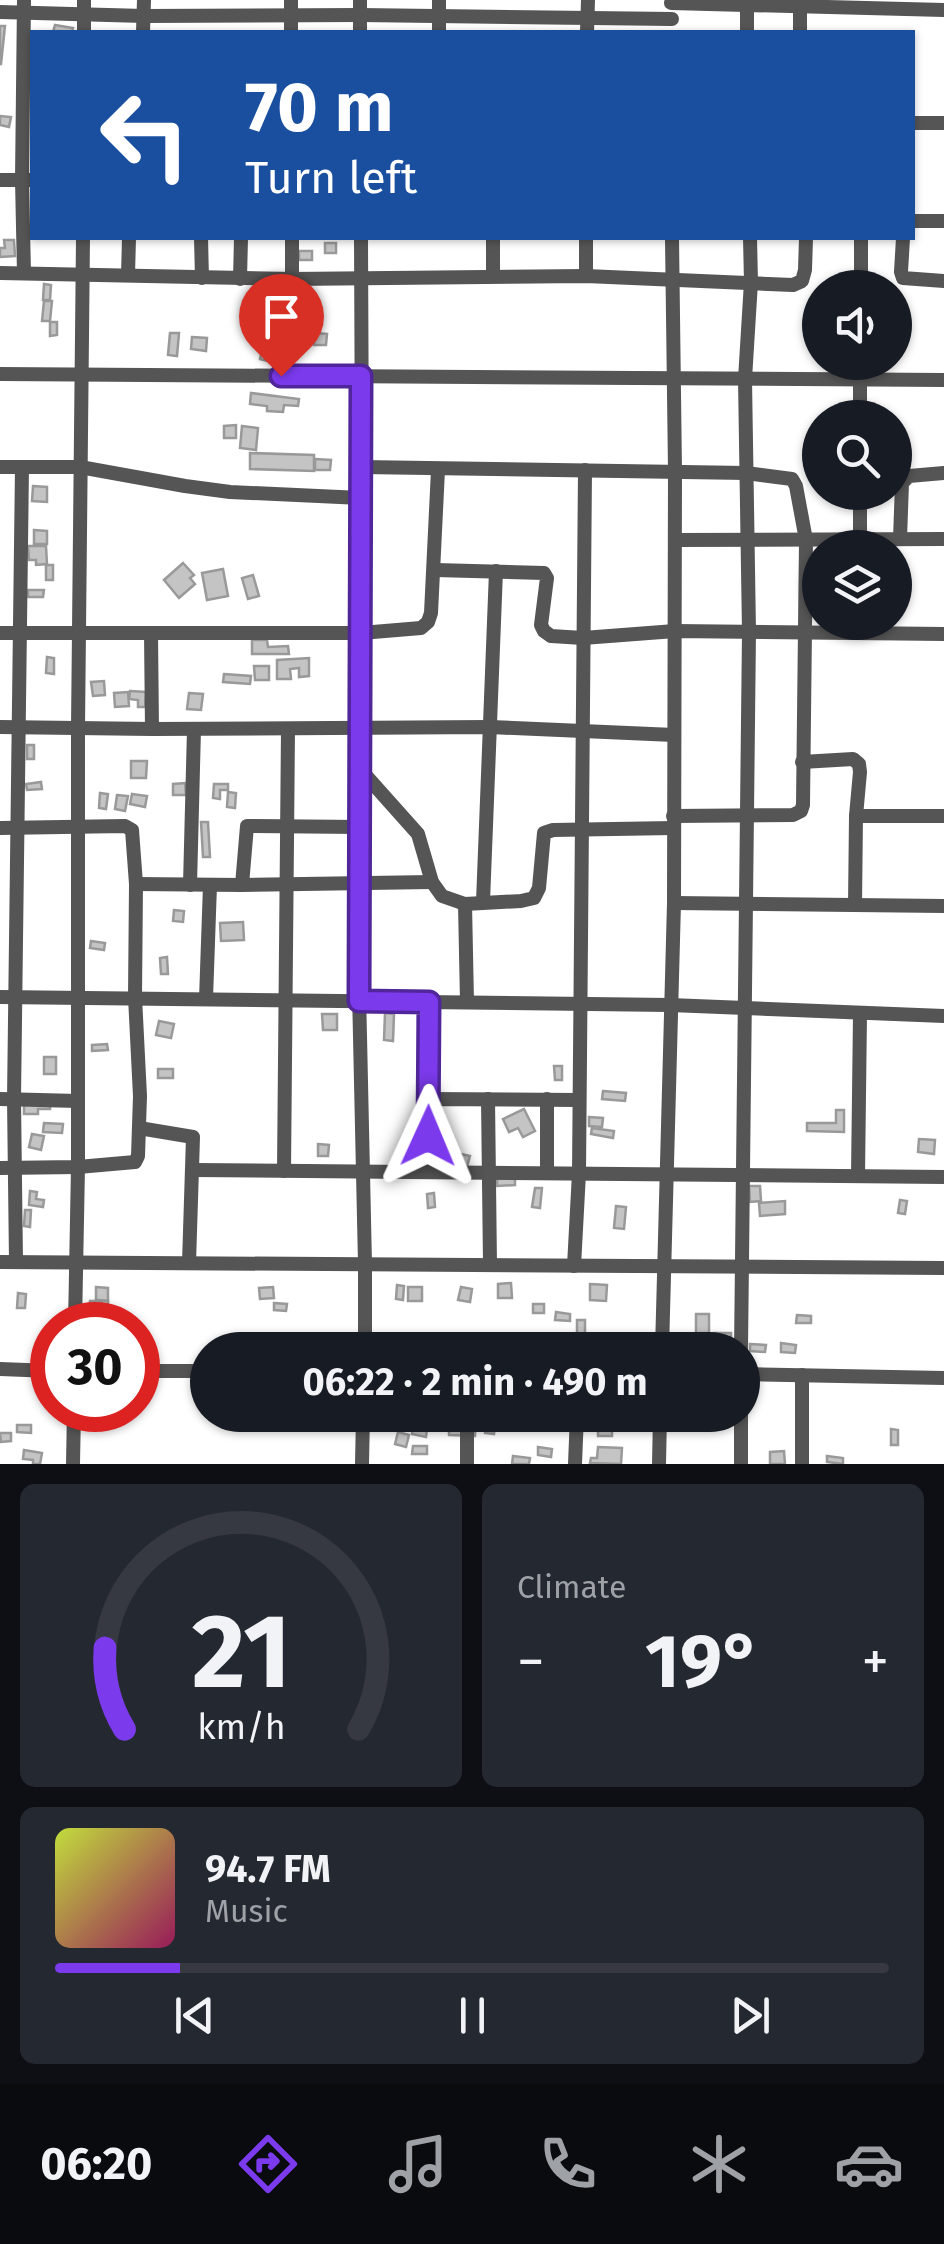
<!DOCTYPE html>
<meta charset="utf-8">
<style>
body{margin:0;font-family:"Fira Sans",sans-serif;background:#242831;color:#f1f3f6;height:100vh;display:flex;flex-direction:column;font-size:38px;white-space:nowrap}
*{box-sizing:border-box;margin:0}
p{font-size:32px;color:#9ea1a6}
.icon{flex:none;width:55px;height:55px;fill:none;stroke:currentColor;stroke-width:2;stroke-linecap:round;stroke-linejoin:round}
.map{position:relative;height:1464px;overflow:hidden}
.side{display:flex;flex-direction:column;gap:20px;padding:20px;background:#0d0f14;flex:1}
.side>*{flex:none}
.hud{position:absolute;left:30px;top:30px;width:885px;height:210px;border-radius:0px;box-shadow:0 2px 8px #0004;background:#1a4fa0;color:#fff;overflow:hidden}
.tools{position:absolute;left:802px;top:270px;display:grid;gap:20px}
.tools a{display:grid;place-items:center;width:110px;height:110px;border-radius:50%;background:#171b24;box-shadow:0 2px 8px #0004;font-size:50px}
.speed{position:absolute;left:30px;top:1302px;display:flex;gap:20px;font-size:50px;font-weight:700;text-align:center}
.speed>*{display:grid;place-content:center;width:130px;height:130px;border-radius:50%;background:#171b24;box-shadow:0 2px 8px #0004;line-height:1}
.speed .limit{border:15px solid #d22;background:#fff;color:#111}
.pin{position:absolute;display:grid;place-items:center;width:85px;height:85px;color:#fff;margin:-102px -42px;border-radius:50% 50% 50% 0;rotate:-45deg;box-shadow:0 0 10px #0007}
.pin .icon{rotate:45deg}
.me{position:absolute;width:110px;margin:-55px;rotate:1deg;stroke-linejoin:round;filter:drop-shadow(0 0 8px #0008)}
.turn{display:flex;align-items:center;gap:35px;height:210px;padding:0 50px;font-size:45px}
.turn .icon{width:130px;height:130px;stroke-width:2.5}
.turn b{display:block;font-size:70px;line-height:85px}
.big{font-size:75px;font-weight:700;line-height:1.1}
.side .card{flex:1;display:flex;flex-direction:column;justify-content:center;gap:15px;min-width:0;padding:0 35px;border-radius:15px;background:#242831}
.side .dial{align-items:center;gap:0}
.dial svg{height:260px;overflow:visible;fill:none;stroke:#363941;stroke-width:7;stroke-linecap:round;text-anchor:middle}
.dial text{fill:#f1f3f6;stroke:none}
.song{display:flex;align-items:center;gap:30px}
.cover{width:120px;height:120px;border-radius:15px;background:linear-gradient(135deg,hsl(70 70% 55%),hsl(330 70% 35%))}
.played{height:10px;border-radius:5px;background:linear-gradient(90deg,#7c3aed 15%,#363941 15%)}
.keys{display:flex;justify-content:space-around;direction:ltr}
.heat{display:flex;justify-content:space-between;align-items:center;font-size:55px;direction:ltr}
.side .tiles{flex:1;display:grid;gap:20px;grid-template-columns:1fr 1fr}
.card:last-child{grid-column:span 2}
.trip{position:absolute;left:190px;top:1332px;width:570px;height:100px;border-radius:50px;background:#171b24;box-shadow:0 2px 8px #0004;font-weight:700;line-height:100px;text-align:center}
.tabs{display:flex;height:160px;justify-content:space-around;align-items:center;background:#090b0e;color:#9ea1a6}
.tabs .icon{width:70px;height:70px}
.tabs .active{color:#7c3aed}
.tabs b{font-size:45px;color:#f1f3f6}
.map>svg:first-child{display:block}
.building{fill:#c4c4c4;stroke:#999;stroke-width:2.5}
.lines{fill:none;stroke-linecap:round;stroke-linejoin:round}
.minor{stroke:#555;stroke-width:14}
.route-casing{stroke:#51269a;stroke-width:25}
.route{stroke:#7c3aed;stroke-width:18}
</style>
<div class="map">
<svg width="944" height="1464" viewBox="0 0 944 1464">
<rect width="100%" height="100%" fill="#fff"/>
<g class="building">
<polygon points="55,25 73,28 72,32 53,32"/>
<polygon points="0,26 5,26 1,64 0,64"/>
<polygon points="0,116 11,117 9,127 0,125"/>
<polygon points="4,240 14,240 15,256 0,257 0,248 5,248"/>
<rect x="325" y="243" width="11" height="10"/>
<rect x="299" y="251" width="13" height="9"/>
<polygon points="44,284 51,285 50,300 43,300"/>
<rect x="265" y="295" width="29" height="14"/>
<polygon points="44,301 52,301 50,321 42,321"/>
<polygon points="276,316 293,318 291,328 274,325"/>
<polygon points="50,322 57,322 57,335 50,336"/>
<polygon points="170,333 179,333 177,356 168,355"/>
<polygon points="315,333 327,334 326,345 314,345"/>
<polygon points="192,337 207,338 206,351 191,349"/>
<polygon points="282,345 297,346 296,355 281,353"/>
<polygon points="262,350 277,354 275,363 260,359"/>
<polygon points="251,393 299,399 298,406 284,405 283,412 267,411 267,406 250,404"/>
<polygon points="236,425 236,438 224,438 224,426"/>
<polygon points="242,426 258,428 256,450 240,448"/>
<polygon points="250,453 314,455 314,471 250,469"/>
<polygon points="315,459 331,460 330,470 315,470"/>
<polygon points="33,486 47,487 47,502 32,501"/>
<polygon points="34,530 47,531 47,544 34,544"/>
<polygon points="28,546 46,546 47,564 36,565 36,560 29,560"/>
<polygon points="183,563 194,575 190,578 195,584 179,598 164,580"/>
<rect x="46" y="565" width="7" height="15"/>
<polygon points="223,569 228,596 207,600 202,573"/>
<polygon points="253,575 259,596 248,599 242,578"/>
<polygon points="28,590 44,590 43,597 28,597"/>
<polygon points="252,640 267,640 268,647 288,646 289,654 252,654"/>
<polygon points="47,657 54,658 54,674 46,673"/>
<polygon points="309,658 309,676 299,677 299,668 290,669 291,679 277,679 277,660"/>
<polygon points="254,666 269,666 269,680 255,680"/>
<polygon points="224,674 251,676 250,684 223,682"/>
<polygon points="104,681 105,695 93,696 91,682"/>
<polygon points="130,691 146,692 145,707 138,707 138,700 129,699"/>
<polygon points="128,692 129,706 115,707 114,693"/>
<polygon points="189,693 203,694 201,710 187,709"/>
<rect x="27" y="745" width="7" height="14"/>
<polygon points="131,761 147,761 146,778 131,778"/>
<polygon points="41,782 42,789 27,790 26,784"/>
<polygon points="185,783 186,795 173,795 173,784"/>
<polygon points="214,784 228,784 228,790 220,790 220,799 213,798"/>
<polygon points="228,792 236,793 235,808 227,807"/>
<polygon points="100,793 108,794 106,809 99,808"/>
<polygon points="132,794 147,796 145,807 130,804"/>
<polygon points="117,795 128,796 125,811 115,809"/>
<polygon points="201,822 208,822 210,857 203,857"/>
<polygon points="174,910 184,911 183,922 173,921"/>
<polygon points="243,922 244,940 221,941 220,923"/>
<polygon points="91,941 105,943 104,950 90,948"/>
<polygon points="167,957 168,974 161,974 160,958"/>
<polygon points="385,1013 394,1014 393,1041 384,1040"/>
<polygon points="322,1014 337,1014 337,1030 323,1030"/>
<polygon points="159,1021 174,1024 171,1038 156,1035"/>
<polygon points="107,1044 108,1050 92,1051 92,1045"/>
<rect x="44" y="1057" width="12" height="17"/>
<polygon points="554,1066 562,1066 562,1080 555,1080"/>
<rect x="158" y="1069" width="15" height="9"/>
<polygon points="603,1091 626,1093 625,1101 602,1099"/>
<polygon points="24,1098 51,1098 50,1109 38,1109 38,1114 24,1114"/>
<polygon points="524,1109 535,1131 523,1137 518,1128 509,1132 503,1119"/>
<polygon points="836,1110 844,1110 844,1132 807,1131 807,1123 836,1123"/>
<polygon points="589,1117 603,1118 602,1127 589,1126"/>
<polygon points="44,1123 63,1124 62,1133 43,1132"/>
<polygon points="592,1128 614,1131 613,1138 591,1134"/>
<polygon points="32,1134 44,1136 41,1150 29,1147"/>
<polygon points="919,1139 935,1140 934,1154 918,1152"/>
<polygon points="318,1144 329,1145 328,1156 318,1156"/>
<polygon points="461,1154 470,1156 466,1170 457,1168"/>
<polygon points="515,1178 515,1185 497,1186 497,1179"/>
<polygon points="749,1186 760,1186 761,1201 750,1202"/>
<polygon points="535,1188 542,1188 540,1208 532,1207"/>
<polygon points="30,1191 37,1192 36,1199 44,1200 43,1207 29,1205"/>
<polygon points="434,1193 435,1207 428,1208 427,1194"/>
<polygon points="900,1200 907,1201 905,1214 898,1213"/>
<polygon points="785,1201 785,1214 760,1216 759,1203"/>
<polygon points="616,1206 626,1207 624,1229 614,1228"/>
<polygon points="25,1210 31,1210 30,1227 24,1226"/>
<polygon points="511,1283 512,1298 498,1298 498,1284"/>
<polygon points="590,1284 607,1285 606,1301 590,1300"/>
<polygon points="397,1285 404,1286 403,1300 396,1299"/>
<polygon points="96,1287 108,1288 108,1301 96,1300"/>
<polygon points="273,1287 274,1298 260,1299 259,1288"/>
<rect x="408" y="1287" width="14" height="14"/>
<polygon points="461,1287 472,1289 470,1302 458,1300"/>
<polygon points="18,1293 26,1294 25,1308 17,1308"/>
<polygon points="90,1301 108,1301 108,1309 89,1308"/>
<polygon points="274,1303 287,1304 286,1311 274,1310"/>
<rect x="533" y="1304" width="11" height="9"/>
<polygon points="556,1312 570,1314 570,1321 555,1320"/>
<rect x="696" y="1314" width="13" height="19"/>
<polygon points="797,1315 811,1316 811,1323 796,1323"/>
<rect x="577" y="1320" width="8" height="16"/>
<rect x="714" y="1333" width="17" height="8"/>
<polygon points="781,1343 796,1345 795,1353 781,1352"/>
<polygon points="750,1344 766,1345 765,1352 750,1351"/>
<rect x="552" y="1415" width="16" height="9"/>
<polygon points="487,1417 496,1417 494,1434 485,1433"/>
<polygon points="467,1420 476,1420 475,1436 449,1435 449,1428 467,1429"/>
<polygon points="17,1425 31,1425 31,1433 17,1432"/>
<polygon points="413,1426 427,1429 426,1437 412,1434"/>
<rect x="598" y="1429" width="14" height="7"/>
<polygon points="891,1429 898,1430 898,1445 891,1445"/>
<polygon points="398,1432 409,1435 406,1447 395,1444"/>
<polygon points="0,1433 11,1433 11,1441 1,1442"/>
<polygon points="413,1446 427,1446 427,1454 412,1454"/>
<polygon points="538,1447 552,1449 551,1457 538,1455"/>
<polygon points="598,1447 622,1448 621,1464 590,1463 591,1458 597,1458"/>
<polygon points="24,1450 42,1453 40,1464 33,1464 33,1460 23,1459"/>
<polygon points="784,1451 785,1464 770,1464 770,1452"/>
<polygon points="513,1456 530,1458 529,1464 512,1464"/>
<polygon points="827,1456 843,1458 843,1464 827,1462"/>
</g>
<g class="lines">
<g class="minor">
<polyline points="291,0 291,32"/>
<polyline points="360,0 360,32"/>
<polyline points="747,0 747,32"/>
<polyline points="671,3 944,10"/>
<polyline points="800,6 800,32"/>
<polyline points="0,12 144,16 360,15 672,19"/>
<polyline points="84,32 84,0"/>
<polyline points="143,32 144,0"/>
<polyline points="439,32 439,0"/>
<polyline points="587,32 588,0"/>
<polyline points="912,123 944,123"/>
<polyline points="0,180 32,180"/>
<polyline points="912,221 944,221"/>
<polyline points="201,238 202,278"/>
<polyline points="361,238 362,467 360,572 359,991 365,1264 365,1350"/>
<polyline points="586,238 586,276"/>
<polyline points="903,238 901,272 903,278 944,281"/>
<polyline points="0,273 292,279 586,276 793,285 802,281 805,270 806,238"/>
<polyline points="24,273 22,180 24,0"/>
<polyline points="128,275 129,238"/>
<polyline points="493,276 493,238"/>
<polyline points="240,279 241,238"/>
<polyline points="292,279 292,238"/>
<polyline points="861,288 861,238"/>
<polyline points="0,374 944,380"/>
<polyline points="860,418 860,362"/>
<polyline points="0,467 80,467 185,486 230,492 361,498"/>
<polyline points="362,467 746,473 792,479 796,486 806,540 803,805 801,811 793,815 673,816"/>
<polyline points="860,539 860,492"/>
<polyline points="900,539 902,483 909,476 944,473"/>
<polyline points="675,540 944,539"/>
<polyline points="435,570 544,573 547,578 541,625 544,631 551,636 583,638 675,631 944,634"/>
<polyline points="0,633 361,633 421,628 428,622 431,613 438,470"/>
<polyline points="151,633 152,729"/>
<polyline points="0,727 152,729 490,727 674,735"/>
<polyline points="802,762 853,759 859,764 860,772 856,816 855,905"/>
<polyline points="360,769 418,834 432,882 442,896 465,904 521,901 534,898 539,888 544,833 553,830 674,828"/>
<polyline points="856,816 944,816"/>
<polyline points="0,828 125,826 132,830 136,884 135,997 140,1096 138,1156 135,1162 78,1167 0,1168"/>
<polyline points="136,884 242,885 432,882"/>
<polyline points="190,885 194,729"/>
<polyline points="242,885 247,826 360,827"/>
<polyline points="483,902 496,571"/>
<polyline points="674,903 944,906"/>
<polyline points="465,904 467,1002"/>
<polyline points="0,997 670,1005 944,1016"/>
<polyline points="206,999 210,885"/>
<polyline points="0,1099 78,1101"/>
<polyline points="429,1099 429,1002"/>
<polyline points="488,1099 490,1265"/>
<polyline points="139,1128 193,1137 189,1263"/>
<polyline points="194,1170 944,1177"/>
<polyline points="284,1171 288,729"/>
<polyline points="428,1172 429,1099 578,1100"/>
<polyline points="547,1173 547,1099"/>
<polyline points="858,1176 860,1014"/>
<polyline points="0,1262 944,1268"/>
<polyline points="16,1262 14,1099 22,467"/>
<polyline points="574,1266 579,1173 585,470"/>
<polyline points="75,1325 78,1167 78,728 83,238"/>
<polyline points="662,1350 674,903 675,471 672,238"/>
<polyline points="741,1350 749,632 745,379 751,282 750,238"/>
<polyline points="0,1369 52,1371"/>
<polyline points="138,1371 208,1371"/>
<polyline points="742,1374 944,1378"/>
<polyline points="802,1375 802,1464"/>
<polyline points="73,1464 74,1410"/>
<polyline points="362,1464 363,1415"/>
<polyline points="467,1464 467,1415"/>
<polyline points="575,1464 577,1415"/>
<polyline points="659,1464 660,1415"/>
<polyline points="741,1464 741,1415"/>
</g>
</g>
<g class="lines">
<g class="route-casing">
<polyline id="route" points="281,376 361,376 359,1001 429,1002 428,1136"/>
</g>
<use href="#route" class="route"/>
</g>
</svg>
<div class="tools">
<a><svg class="icon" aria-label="sound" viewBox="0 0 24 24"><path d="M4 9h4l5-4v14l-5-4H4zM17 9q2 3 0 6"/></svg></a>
<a><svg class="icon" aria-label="search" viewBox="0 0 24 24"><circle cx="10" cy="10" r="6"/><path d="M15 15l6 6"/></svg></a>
<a><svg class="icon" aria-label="layers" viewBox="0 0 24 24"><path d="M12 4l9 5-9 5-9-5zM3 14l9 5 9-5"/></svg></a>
</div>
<div class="speed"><div class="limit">30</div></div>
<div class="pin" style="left:281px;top:376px;background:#d93025"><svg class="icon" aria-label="arrive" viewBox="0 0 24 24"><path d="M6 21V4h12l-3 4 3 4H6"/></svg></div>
<svg class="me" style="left:428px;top:1136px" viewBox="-20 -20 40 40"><path d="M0-17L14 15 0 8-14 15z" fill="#7c3aed" stroke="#fff" stroke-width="4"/></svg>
<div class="trip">06:22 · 2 min · 490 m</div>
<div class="hud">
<div class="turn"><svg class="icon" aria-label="left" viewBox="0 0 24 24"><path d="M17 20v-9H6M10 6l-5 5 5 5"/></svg><div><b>70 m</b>Turn left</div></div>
</div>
</div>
<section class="side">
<div class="tiles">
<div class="card dial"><svg viewBox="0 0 100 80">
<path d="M14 69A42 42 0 1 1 86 69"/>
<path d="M14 69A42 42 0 0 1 8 44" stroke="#7c3aed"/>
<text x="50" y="56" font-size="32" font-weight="700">21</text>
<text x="50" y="72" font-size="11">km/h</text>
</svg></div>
<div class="card"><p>Climate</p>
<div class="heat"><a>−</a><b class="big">19°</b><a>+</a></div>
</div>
<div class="card">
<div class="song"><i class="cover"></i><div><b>94.7 FM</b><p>Music</p></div></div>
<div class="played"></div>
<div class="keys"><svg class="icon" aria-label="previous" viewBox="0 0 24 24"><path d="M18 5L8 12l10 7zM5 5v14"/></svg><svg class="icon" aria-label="pause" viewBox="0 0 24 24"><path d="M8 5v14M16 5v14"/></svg><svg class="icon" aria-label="next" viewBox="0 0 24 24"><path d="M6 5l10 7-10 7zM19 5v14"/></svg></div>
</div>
</div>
</section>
<nav class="tabs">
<b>06:20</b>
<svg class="icon active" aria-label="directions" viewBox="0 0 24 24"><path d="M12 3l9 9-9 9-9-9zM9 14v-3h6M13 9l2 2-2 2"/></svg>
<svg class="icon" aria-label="music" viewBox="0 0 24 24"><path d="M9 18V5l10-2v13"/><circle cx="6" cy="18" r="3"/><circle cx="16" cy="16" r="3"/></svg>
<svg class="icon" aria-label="phone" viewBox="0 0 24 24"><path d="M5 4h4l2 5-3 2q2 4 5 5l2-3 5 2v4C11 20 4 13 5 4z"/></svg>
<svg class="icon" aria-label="climate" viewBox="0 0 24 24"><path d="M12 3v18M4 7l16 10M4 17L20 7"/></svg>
<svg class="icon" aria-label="car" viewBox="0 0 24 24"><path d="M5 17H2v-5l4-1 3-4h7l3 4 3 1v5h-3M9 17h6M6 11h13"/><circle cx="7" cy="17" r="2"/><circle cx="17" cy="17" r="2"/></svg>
</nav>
